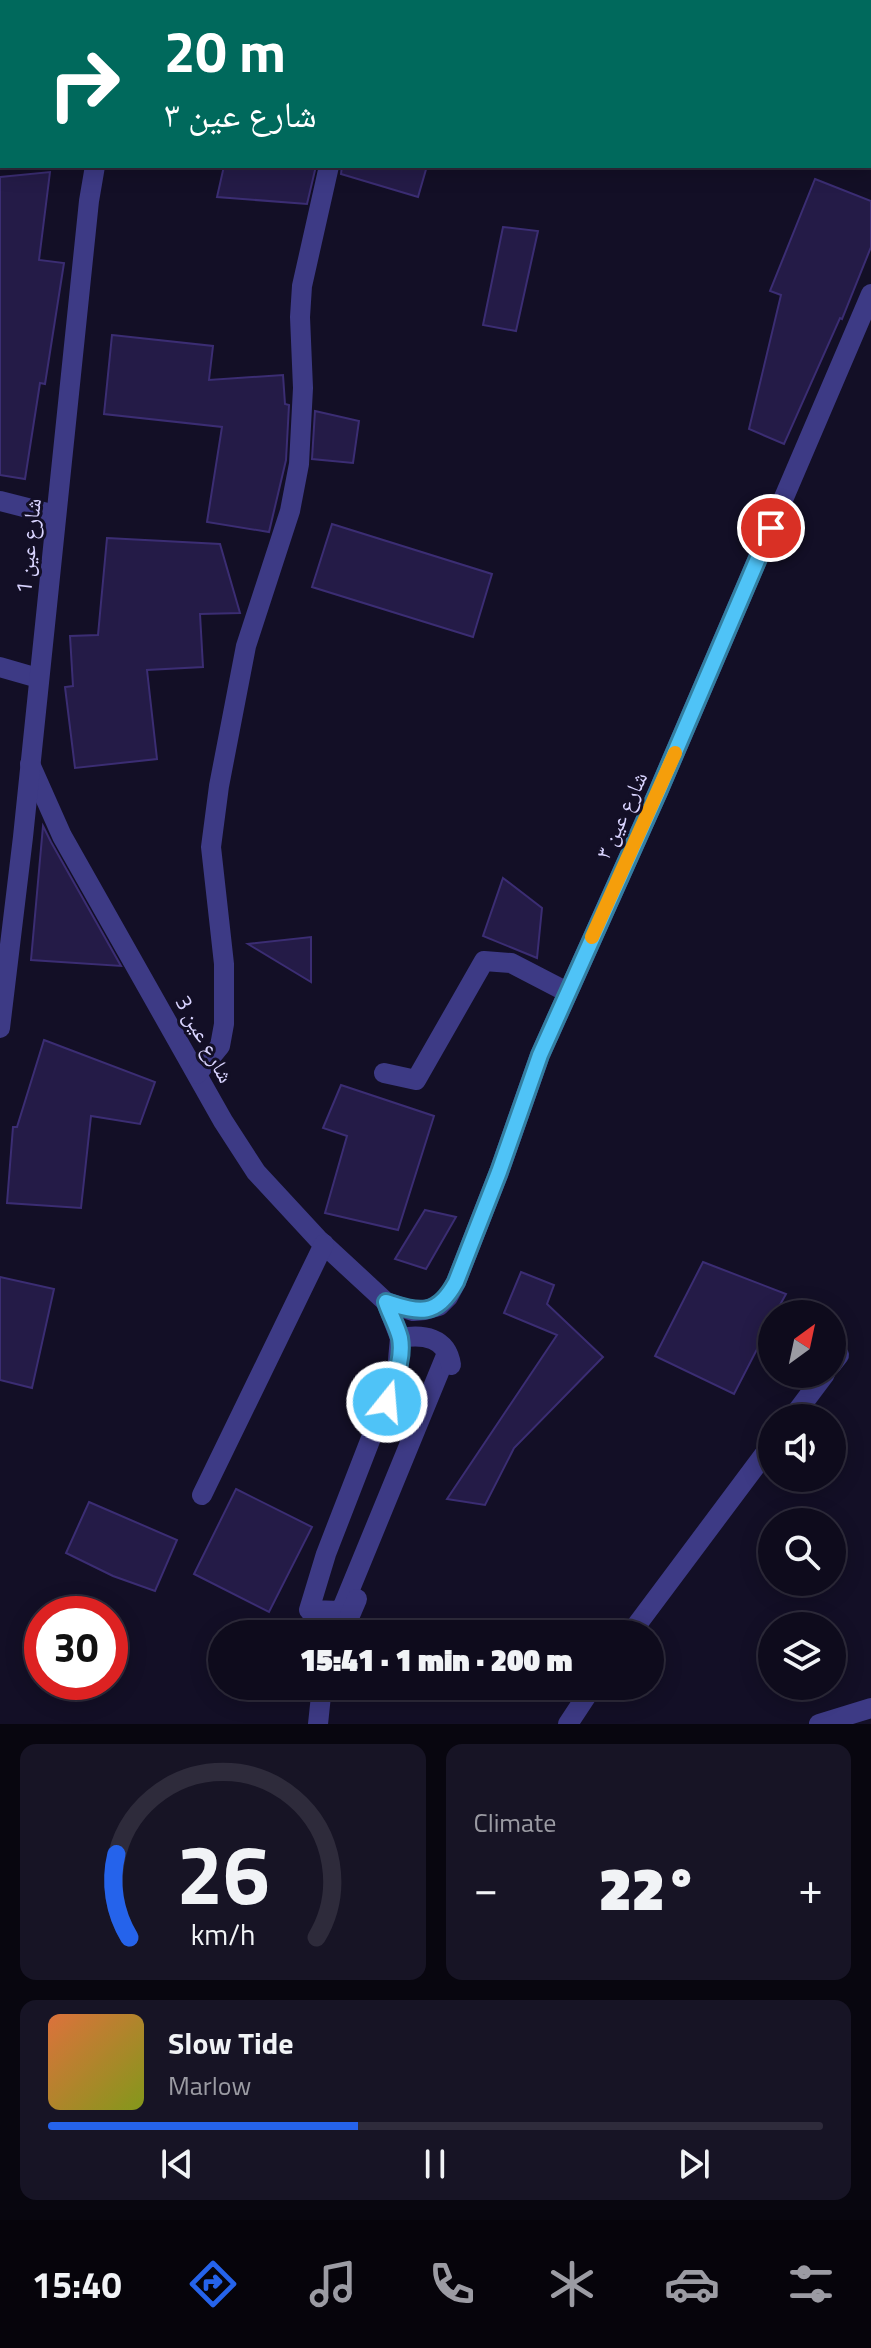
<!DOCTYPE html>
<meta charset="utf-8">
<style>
body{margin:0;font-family:"Titillium Web","Noto Naskh Arabic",sans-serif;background:#171425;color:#f1f3f6;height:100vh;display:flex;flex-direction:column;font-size:30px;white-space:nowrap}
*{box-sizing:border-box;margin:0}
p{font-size:26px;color:#9b9ba3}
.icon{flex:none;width:44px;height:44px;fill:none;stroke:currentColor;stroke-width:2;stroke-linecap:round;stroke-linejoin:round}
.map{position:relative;height:1724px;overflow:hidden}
.side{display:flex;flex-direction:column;gap:20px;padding:20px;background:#08060f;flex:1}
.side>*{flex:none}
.banner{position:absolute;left:0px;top:0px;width:872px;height:168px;box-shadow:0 4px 20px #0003,0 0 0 2px #2e2b3b;background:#00695c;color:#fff;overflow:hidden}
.needle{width:52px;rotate:33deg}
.fabs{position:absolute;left:758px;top:1300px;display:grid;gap:16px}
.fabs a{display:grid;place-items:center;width:88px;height:88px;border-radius:50%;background:#0e0b1c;box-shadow:0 4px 20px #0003,0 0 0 2px #2e2b3b;font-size:40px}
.speed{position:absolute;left:24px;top:1596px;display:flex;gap:16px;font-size:40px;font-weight:700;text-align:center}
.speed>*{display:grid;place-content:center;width:104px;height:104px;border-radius:50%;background:#0e0b1c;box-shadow:0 4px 20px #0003,0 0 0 2px #2e2b3b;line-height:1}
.speed .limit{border:12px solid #d22;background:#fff;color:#111}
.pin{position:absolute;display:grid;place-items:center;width:68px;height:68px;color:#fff;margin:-34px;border:4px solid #fff;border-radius:50%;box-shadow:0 2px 8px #0007}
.me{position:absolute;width:88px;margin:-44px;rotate:17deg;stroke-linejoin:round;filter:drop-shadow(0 0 6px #0008)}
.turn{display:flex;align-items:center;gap:28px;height:168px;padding:0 32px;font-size:36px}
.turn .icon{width:104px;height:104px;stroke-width:2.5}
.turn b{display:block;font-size:56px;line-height:68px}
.big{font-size:60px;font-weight:800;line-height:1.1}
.side .card{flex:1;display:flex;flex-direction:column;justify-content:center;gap:12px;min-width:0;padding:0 28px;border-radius:16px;background:#171425}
.side .dial{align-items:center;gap:0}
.dial svg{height:208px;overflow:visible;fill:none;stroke:#2e2b3b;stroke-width:7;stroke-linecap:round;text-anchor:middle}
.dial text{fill:#f1f3f6;stroke:none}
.song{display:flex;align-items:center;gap:24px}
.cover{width:96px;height:96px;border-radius:12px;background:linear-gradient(135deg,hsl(20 70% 55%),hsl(70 70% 35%))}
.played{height:8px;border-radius:4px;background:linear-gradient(90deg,#2563eb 40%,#2e2b3b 40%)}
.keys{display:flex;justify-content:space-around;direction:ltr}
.heat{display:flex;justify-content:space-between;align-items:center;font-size:44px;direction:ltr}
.side .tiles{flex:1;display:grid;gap:20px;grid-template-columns:1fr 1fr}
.card:last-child{grid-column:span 2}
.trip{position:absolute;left:208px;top:1620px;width:456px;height:80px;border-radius:40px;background:#0e0b1c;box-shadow:0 4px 20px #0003,0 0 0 2px #2e2b3b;font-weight:800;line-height:80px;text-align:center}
.tabs{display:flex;height:128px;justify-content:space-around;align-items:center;background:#06040b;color:#9b9ba3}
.tabs .icon{width:56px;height:56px}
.tabs .on{color:#2563eb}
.tabs b{font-size:36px;color:#f1f3f6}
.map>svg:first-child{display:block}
.building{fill:#241b47;stroke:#3b2d73;stroke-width:2}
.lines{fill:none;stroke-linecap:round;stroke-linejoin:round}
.street{stroke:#3d3a85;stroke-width:20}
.route-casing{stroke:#337fa1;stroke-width:20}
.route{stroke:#4fc3f7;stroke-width:14}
.slow{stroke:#f59e0b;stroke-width:14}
.labels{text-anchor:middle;stroke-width:6;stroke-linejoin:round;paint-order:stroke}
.street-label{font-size:22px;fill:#d9d4ff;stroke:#130f26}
</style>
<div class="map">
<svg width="871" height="1724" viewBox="0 0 871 1724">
<rect width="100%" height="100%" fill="#130f26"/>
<g class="building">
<polygon points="224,166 316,166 307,204 217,197"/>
<polygon points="342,166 427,166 418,197 341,174"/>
<polygon points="50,172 39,260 64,263 45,384 40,383 25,479 0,475 0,177"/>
<polygon points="815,179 871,201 871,247 842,319 840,318 784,444 749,429 781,295 770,291"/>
<polygon points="503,227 538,231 516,331 483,325"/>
<polygon points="112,335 213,346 209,380 283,375 285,404 289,405 286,460 269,532 207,522 222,427 104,414"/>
<polygon points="315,411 359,421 353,463 312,459"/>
<polygon points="332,524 492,574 473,637 312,587"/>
<polygon points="107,538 220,544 240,613 200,614 203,667 147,670 157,759 75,768 65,687 73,686 70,636 98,635"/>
<polygon points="43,826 51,842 121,966 31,960"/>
<polygon points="503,878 542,908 537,958 483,936"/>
<polygon points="311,937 311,982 248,944"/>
<polygon points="44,1040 155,1082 140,1124 91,1116 81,1208 7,1203 13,1127 17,1127"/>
<polygon points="341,1085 434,1116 398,1230 325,1213 347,1136 323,1128"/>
<polygon points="425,1210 456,1217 426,1269 395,1259"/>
<polygon points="703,1262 786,1294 775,1314 772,1314 772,1320 734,1394 655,1356"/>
<polygon points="521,1272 554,1285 547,1304 603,1357 514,1448 485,1505 447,1499 557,1335 504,1313"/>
<polygon points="0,1277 54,1289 32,1388 0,1380"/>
<polygon points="236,1489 312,1527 269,1612 194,1574"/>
<polygon points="89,1502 177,1540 155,1591 113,1576 66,1553"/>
</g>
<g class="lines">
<g class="street">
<polyline points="795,0 795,2"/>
<polyline points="124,2 124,0"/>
<polyline points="368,2 368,0"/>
<polyline points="870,146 871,147"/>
<polyline points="0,501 55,515"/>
<polyline points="0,667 38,678"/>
<polyline points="30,764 62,836 223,1121 256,1172 318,1239 386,1302 413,1311 425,1310 439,1306 448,1297 456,1282 499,1172 540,1055 658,792 871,294"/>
<polyline points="0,1028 23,837 89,201 95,166"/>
<polyline points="384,1073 416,1080 484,961 511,963 567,992"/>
<polyline points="197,1074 220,1046 224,1024 224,964 211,847 219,786 246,646 290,511 299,464 303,388 300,317 302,286 329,166"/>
<polyline points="386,1302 400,1338 397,1371 326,1554 309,1610 341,1611 447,1353"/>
<path d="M400,1338C423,1334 447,1337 451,1365"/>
<polyline points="832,1364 839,1355"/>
<polyline points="792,1418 825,1374"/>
<polyline points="202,1495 324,1244"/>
<polyline points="342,1634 357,1599"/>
<polyline points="630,1634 772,1444"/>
<polyline points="318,1724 322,1686"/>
<polyline points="568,1724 593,1686"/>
<polyline points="819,1724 871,1708"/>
</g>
</g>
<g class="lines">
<g class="route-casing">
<path id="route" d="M387,1402C393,1382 404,1360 400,1338C397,1326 390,1314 386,1302C420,1313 437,1317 456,1282L499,1172L540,1055L658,792L771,528"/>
</g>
<use href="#route" class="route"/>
<polyline class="slow" points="592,937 675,753"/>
</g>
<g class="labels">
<g class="street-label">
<text transform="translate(28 546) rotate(-84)" y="8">شارع عين 1</text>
<text transform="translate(621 815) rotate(-65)" y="8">شارع عين ٣</text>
<text transform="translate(205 1039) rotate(61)" y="8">شارع عين 3</text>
</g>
</g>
</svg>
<div class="fabs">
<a><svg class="needle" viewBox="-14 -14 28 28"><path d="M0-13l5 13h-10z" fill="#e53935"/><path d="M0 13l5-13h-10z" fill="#9b9ba3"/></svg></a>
<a><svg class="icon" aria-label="sound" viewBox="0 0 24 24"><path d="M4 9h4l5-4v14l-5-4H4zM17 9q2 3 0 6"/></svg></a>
<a><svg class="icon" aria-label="search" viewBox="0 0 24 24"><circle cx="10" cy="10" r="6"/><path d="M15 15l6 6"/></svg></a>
<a><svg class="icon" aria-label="layers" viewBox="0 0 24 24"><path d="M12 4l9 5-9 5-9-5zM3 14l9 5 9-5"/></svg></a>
</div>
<div class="speed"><div class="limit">30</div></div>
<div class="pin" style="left:771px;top:528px;background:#d93025"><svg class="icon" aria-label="arrive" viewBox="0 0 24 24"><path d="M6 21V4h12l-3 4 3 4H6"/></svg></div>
<svg class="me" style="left:387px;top:1402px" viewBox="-20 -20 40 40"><circle r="17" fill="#4fc3f7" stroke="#fff" stroke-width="3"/><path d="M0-11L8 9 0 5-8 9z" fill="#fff"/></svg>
<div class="trip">15:41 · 1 min · 200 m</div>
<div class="banner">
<div class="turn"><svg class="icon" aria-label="right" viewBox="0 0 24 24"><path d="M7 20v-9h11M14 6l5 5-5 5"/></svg><div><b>20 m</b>شارع عين ٣</div></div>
</div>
</div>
<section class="side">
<div class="tiles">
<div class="card dial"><svg viewBox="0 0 100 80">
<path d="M14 69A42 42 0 1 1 86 69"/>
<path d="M14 69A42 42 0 0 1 9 37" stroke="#2563eb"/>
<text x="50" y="56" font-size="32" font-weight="700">26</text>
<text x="50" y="72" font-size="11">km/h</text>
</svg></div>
<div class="card"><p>Climate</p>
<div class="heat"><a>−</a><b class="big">22°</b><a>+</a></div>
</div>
<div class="card">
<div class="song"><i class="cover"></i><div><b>Slow Tide</b><p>Marlow</p></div></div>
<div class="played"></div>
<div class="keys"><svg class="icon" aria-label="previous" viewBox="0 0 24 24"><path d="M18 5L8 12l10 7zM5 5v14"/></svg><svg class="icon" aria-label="pause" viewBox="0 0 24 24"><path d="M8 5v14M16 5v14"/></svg><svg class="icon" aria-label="next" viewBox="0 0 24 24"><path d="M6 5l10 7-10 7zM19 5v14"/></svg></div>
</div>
</div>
</section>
<nav class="tabs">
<b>15:40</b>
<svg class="icon on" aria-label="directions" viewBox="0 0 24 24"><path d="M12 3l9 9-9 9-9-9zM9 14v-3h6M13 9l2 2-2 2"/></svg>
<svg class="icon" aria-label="music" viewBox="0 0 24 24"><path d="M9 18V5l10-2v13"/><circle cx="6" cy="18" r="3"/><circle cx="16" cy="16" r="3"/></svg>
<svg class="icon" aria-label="phone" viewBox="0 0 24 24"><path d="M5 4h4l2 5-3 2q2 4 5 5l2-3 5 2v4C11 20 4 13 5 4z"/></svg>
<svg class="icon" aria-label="climate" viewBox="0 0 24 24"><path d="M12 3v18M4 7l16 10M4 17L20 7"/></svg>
<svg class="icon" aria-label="car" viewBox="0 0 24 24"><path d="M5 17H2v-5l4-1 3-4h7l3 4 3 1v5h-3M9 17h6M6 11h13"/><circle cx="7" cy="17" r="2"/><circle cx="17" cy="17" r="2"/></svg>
<svg class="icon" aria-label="filters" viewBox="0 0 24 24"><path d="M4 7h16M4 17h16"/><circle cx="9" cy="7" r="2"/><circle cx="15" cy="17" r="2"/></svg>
</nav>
